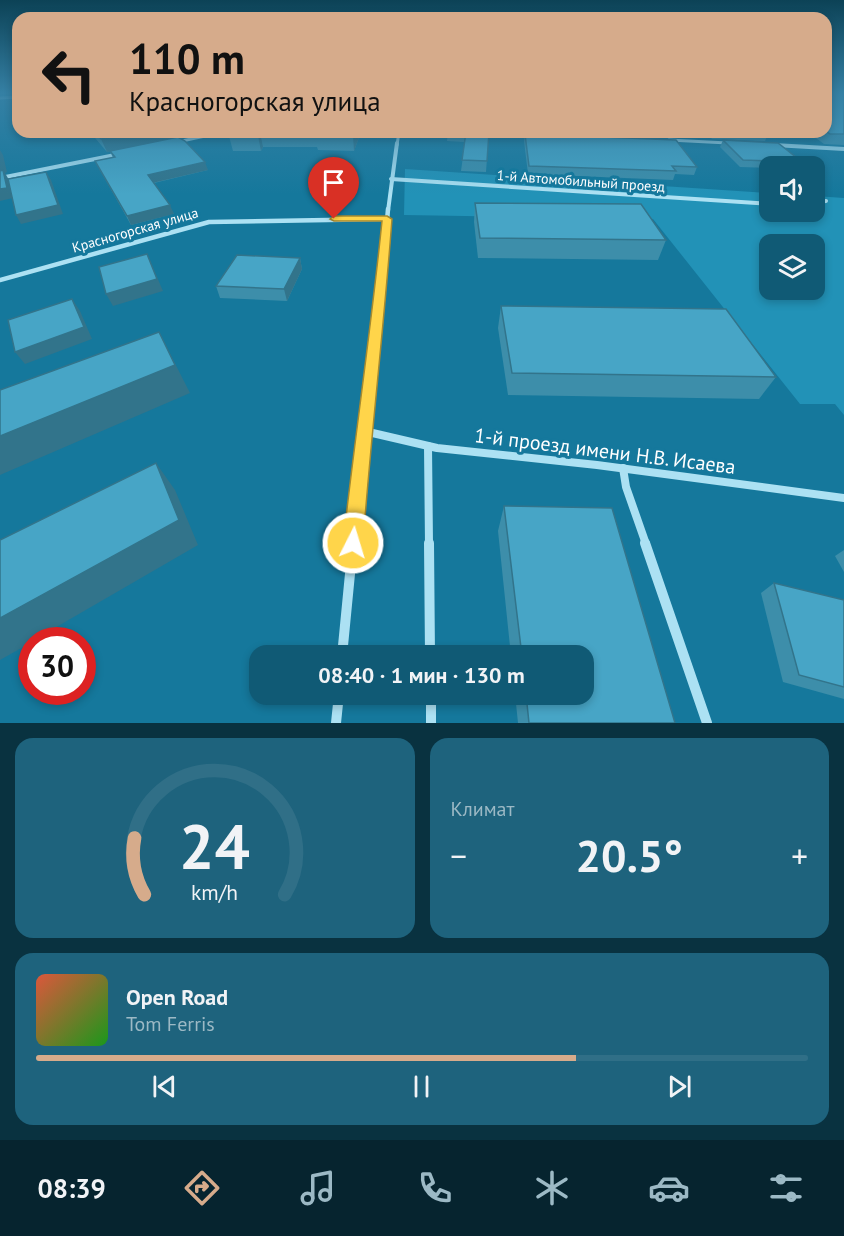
<!DOCTYPE html>
<html lang="ru">
<meta charset="utf-8">
<style>
body{margin:0;font-family:"PT Sans",sans-serif;background:#1e637d;color:#f1f3f6;height:100vh;display:flex;flex-direction:column;font-size:22px;white-space:nowrap}
*{box-sizing:border-box;margin:0}
p{font-size:20px;color:#9cb9c5}
.icon{flex:none;width:33px;height:33px;fill:none;stroke:currentColor;stroke-width:2;stroke-linecap:round;stroke-linejoin:round}
.map{position:relative;height:723px;overflow:hidden}
.sheet{display:flex;flex-direction:column;gap:15px;padding:15px;background:#093240;flex:1}
.sheet>*{flex:none}
.top-card{position:absolute;left:12px;top:12px;width:820px;height:126px;border-radius:18px;box-shadow:0 3px 9px #0003;background:#d6ab8b;color:#111;overflow:hidden}
.fabs{position:absolute;left:759px;top:156px;display:grid;gap:12px}
.fabs a{display:grid;place-items:center;width:66px;height:66px;border-radius:12px;background:#105a75;box-shadow:0 3px 9px #0003;font-size:30px}
.speed{position:absolute;left:18px;top:627px;display:flex;gap:12px;font-size:30px;font-weight:700;text-align:center}
.speed>*{display:grid;place-content:center;width:78px;height:78px;border-radius:50%;background:#105a75;box-shadow:0 3px 9px #0003;line-height:1}
.speed .limit{border:9px solid #d22;background:#fff;color:#111}
.pin{position:absolute;display:grid;place-items:center;width:51px;height:51px;color:#fff;margin:-62px -26px;border-radius:50% 50% 50% 0;rotate:-45deg;box-shadow:0 0 6px #0007}
.pin .icon{rotate:45deg}
.me{position:absolute;width:66px;margin:-33px;rotate:5deg;stroke-linejoin:round;filter:drop-shadow(0 0 4px #0008)}
.turn{display:flex;align-items:center;gap:21px;height:126px;padding:0 18px;font-size:27px}
.turn .icon{width:78px;height:78px;stroke-width:2.5}
.turn b{display:block;font-size:42px;line-height:51px}
.big{font-size:45px;font-weight:600;line-height:1.1}
.sheet .widget{flex:1;display:flex;flex-direction:column;justify-content:center;gap:9px;min-width:0;padding:0 21px;border-radius:18px;background:#1e637d}
.sheet .dial{align-items:center;gap:0}
.dial svg{height:156px;overflow:visible;fill:none;stroke:#306f87;stroke-width:7;stroke-linecap:round;text-anchor:middle}
.dial text{fill:#f1f3f6;stroke:none}
.song{display:flex;align-items:center;gap:18px}
.cover{width:72px;height:72px;border-radius:9px;background:linear-gradient(135deg,hsl(10 70% 55%),hsl(120 70% 35%))}
.played{height:6px;border-radius:3px;background:linear-gradient(90deg,#d6ab8b 70%,#306f87 70%)}
.keys{display:flex;justify-content:space-around;direction:ltr}
.heat{display:flex;justify-content:space-between;align-items:center;font-size:33px;direction:ltr}
.sheet .tiles{flex:1;display:grid;gap:15px;grid-template-columns:1fr 1fr}
.widget:last-child{grid-column:span 2}
.trip{position:absolute;left:249px;top:645px;width:345px;height:60px;border-radius:18px;background:#105a75;box-shadow:0 3px 9px #0003;font-weight:600;line-height:60px;text-align:center}
.tabs{display:flex;height:96px;justify-content:space-around;align-items:center;background:#06242f;color:#9cb9c5}
.tabs .icon{width:42px;height:42px}
.tabs .active{color:#d6ab8b}
.tabs b{font-size:27px;color:#f1f3f6}
.map>svg:first-child{display:block}
.green{fill:#2292b7;fill-rule:evenodd}
.lines{fill:none;stroke-linecap:round;stroke-linejoin:round}
.minor-far5{stroke:#ace1f3;stroke-width:3}
.minor-far4{stroke:#ace1f3;stroke-width:4}
.minor-far3{stroke:#ace1f3;stroke-width:4.5}
.minor-far2{stroke:#ace1f3;stroke-width:6}
.minor-far1{stroke:#ace1f3;stroke-width:8}
.minor{stroke:#ace1f3;stroke-width:10}
.wall{fill:#3d8eaa}
.shaded-wall{fill:#32748b}
.building{fill:#47a5c6;stroke:#32748b;stroke-width:1.5}
.route{fill:#ffd54a;stroke:#a68a30;stroke-width:1.5}
.labels{text-anchor:middle;stroke-width:6;stroke-linejoin:round;paint-order:stroke}
.far-street-label{font-size:14px;fill:#fff;stroke:#15789c}
.near-street-label{font-size:20px;fill:#fff;stroke:#15789c}
</style>
<div class="map">
<svg width="844" height="723" viewBox="0 0 844 723">
<rect width="100%" height="100%" fill="#15789c"/>
<path class="green" d="M405,169L769,193L770,212H814L815,196L844,198V415L835,404H800L653,219L404,215ZM770,244H814V290H770Z"/>
<g class="lines">
<g class="minor-far5">
<polyline points="0,98 18,97"/>
<polyline points="519,132 641,138"/>
<polyline points="669,140 728,143"/>
<polyline points="177,142 224,132"/>
<polyline points="397,145 399,132"/>
</g>
<g class="minor-far4">
<polyline points="774,145 844,149"/>
<polyline points="0,178 120,154"/>
<polyline points="391,179 770,204"/>
<polyline points="814,202 826,201"/>
<polyline points="388,211 397,143"/>
</g>
<g class="minor-far3">
<polyline points="0,280 209,222 387,219"/>
<polyline points="381,295 388,209"/>
</g>
<polyline class="minor-far2" points="368,404 381,294"/>
<g class="minor-far1">
<polyline points="364,431 437,448 597,465 844,498"/>
<polyline points="428,446 429,544"/>
<polyline points="623,468 626,487 646,544"/>
<polyline points="353,544 368,403"/>
</g>
<g class="minor">
<polyline points="429,543 430,656"/>
<polyline points="645,543 707,723"/>
<polyline points="342,656 353,543"/>
<polyline points="431,694 431,723"/>
<polyline points="336,723 339,694"/>
</g>
</g>
<g class="wall">
<polygon points="826,93 844,93 844,145 824,144 808,132 826,132"/>
<polygon points="90,132 171,132 173,138 208,170 154,183 174,214 131,225 95,161 113,158 110,151 107,152"/>
<polygon points="232,132 361,132 354,151 318,150 317,147 263,147 261,151 233,151 229,136"/>
<polygon points="448,132 489,132 486,172 461,171 465,142 447,141"/>
<polygon points="706,132 769,132 765,141 712,139"/>
<polygon points="525,134 697,167 694,175 675,174 673,180 528,174 524,141"/>
<polygon points="723,140 802,162 800,166 770,166 770,168 740,167 720,147"/>
<polygon points="475,203 666,240 658,260 478,258 474,222"/>
<polygon points="300,258 302,269 287,301 220,298 216,286"/>
<polygon points="501,306 776,377 759,399 508,395 498,328"/>
<polygon points="504,506 675,723 518,723 515,694 584,694 584,656 511,656 498,531"/>
<polygon points="844,550 844,572 835,556"/>
<polygon points="774,583 844,600 844,699 783,682 761,593"/>
</g>
<g class="shaded-wall">
<polygon points="137,132 171,132 173,139 107,152 101,139"/>
<polygon points="260,132 263,147 261,151 258,136"/>
<polygon points="354,132 361,132 354,151 353,136"/>
<polygon points="0,150 3,155 7,172 5,173 9,180 13,198 0,201"/>
<polygon points="205,162 208,170 152,183 148,175"/>
<polygon points="46,172 51,180 63,214 21,224 16,215"/>
<polygon points="170,205 174,214 131,225 127,216"/>
<polygon points="147,254 163,291 113,306 106,294"/>
<polygon points="300,258 302,269 287,301 284,289"/>
<polygon points="72,299 80,311 92,339 25,364 15,352"/>
<polygon points="159,332 190,393 0,475 0,436"/>
<polygon points="156,463 175,490 198,545 34,640 32,640 32,642 0,660 0,618"/>
</g>
<g class="building">
<polygon points="826,93 844,93 844,134 830,134 826,131"/>
<polygon points="95,132 137,132 101,139"/>
<polygon points="232,132 296,132 260,132 258,136 229,136"/>
<polygon points="317,132 354,132 353,136 316,135"/>
<polygon points="466,132 489,132 487,161 462,160"/>
<polygon points="525,134 676,140 697,167 672,166 676,171 529,166"/>
<polygon points="178,137 185,141 205,162 148,175 170,205 127,216 95,161 115,157 110,151"/>
<polygon points="723,140 778,143 802,162 743,160"/>
<polygon points="3,170 7,188 0,189 0,171"/>
<polygon points="46,172 58,205 16,215 8,179"/>
<polygon points="475,203 641,204 666,240 480,238"/>
<polygon points="147,254 157,279 106,294 99,267"/>
<polygon points="237,255 300,258 284,289 216,286"/>
<polygon points="72,299 84,327 15,352 8,320"/>
<polygon points="501,306 726,309 776,377 512,373"/>
<polygon points="159,332 175,365 0,436 0,390"/>
<polygon points="156,463 179,520 0,618 0,540"/>
<polygon points="504,506 612,508 675,723 529,723 526,694 584,694 584,656 522,656"/>
<polygon points="774,583 844,600 844,687 799,675"/>
</g>
<linearGradient id="sky" x2="0" y2="1"><stop stop-color="#0c4256"/><stop offset="0.48" stop-color="#3580a4"/><stop offset="1" stop-color="#3580a4" stop-opacity="0"/></linearGradient>
<rect width="844" height="194" fill="url(#sky)"/>
<path class="route" d="M387,216L392,219C384,327 371,435 363,543L360,550L353,553L346,550L343,543C355,436 371,329 382,221H334L330,219L334,216Z"/>
<g class="labels">
<g class="far-street-label">
<text transform="translate(581 181) rotate(4)" y="5">1-й Автомобильный проезд</text>
<text transform="translate(135 230) rotate(-16)" y="5">Красногорская улица</text>
</g>
<g class="near-street-label">
<text transform="translate(605 451) rotate(7)" y="7">1-й проезд имени Н.В. Исаева</text>
</g>
</g>
</svg>
<div class="fabs">
<a><svg class="icon" aria-label="sound" viewBox="0 0 24 24"><path d="M4 9h4l5-4v14l-5-4H4zM17 9q2 3 0 6"/></svg></a>
<a><svg class="icon" aria-label="layers" viewBox="0 0 24 24"><path d="M12 4l9 5-9 5-9-5zM3 14l9 5 9-5"/></svg></a>
</div>
<div class="speed"><div class="limit">30</div></div>
<div class="pin" style="left:334px;top:219px;background:#d93025"><svg class="icon" aria-label="arrive" viewBox="0 0 24 24"><path d="M6 21V4h12l-3 4 3 4H6"/></svg></div>
<svg class="me" style="left:353px;top:543px" viewBox="-20 -20 40 40"><circle r="17" fill="#ffd54a" stroke="#fff" stroke-width="3"/><path d="M0-11L8 9 0 5-8 9z" fill="#fff"/></svg>
<div class="trip">08:40 · 1 мин · 130 m</div>
<div class="top-card">
<div class="turn"><svg class="icon" aria-label="left" viewBox="0 0 24 24"><path d="M17 20v-9H6M10 6l-5 5 5 5"/></svg><div><b>110 m</b>Красногорская улица</div></div>
</div>
</div>
<section class="sheet">
<div class="tiles">
<div class="widget dial"><svg viewBox="0 0 100 80">
<path d="M14 69A42 42 0 1 1 86 69"/>
<path d="M14 69A42 42 0 0 1 9 40" stroke="#d6ab8b"/>
<text x="50" y="56" font-size="32" font-weight="700">24</text>
<text x="50" y="72" font-size="11">km/h</text>
</svg></div>
<div class="widget"><p>Климат</p>
<div class="heat"><a>−</a><b class="big">20.5°</b><a>+</a></div>
</div>
<div class="widget">
<div class="song"><i class="cover"></i><div><b>Open Road</b><p>Tom Ferris</p></div></div>
<div class="played"></div>
<div class="keys"><svg class="icon" aria-label="previous" viewBox="0 0 24 24"><path d="M18 5L8 12l10 7zM5 5v14"/></svg><svg class="icon" aria-label="pause" viewBox="0 0 24 24"><path d="M8 5v14M16 5v14"/></svg><svg class="icon" aria-label="next" viewBox="0 0 24 24"><path d="M6 5l10 7-10 7zM19 5v14"/></svg></div>
</div>
</div>
</section>
<nav class="tabs">
<b>08:39</b>
<svg class="icon active" aria-label="directions" viewBox="0 0 24 24"><path d="M12 3l9 9-9 9-9-9zM9 14v-3h6M13 9l2 2-2 2"/></svg>
<svg class="icon" aria-label="music" viewBox="0 0 24 24"><path d="M9 18V5l10-2v13"/><circle cx="6" cy="18" r="3"/><circle cx="16" cy="16" r="3"/></svg>
<svg class="icon" aria-label="phone" viewBox="0 0 24 24"><path d="M5 4h4l2 5-3 2q2 4 5 5l2-3 5 2v4C11 20 4 13 5 4z"/></svg>
<svg class="icon" aria-label="climate" viewBox="0 0 24 24"><path d="M12 3v18M4 7l16 10M4 17L20 7"/></svg>
<svg class="icon" aria-label="car" viewBox="0 0 24 24"><path d="M5 17H2v-5l4-1 3-4h7l3 4 3 1v5h-3M9 17h6M6 11h13"/><circle cx="7" cy="17" r="2"/><circle cx="17" cy="17" r="2"/></svg>
<svg class="icon" aria-label="filters" viewBox="0 0 24 24"><path d="M4 7h16M4 17h16"/><circle cx="9" cy="7" r="2"/><circle cx="15" cy="17" r="2"/></svg>
</nav>
